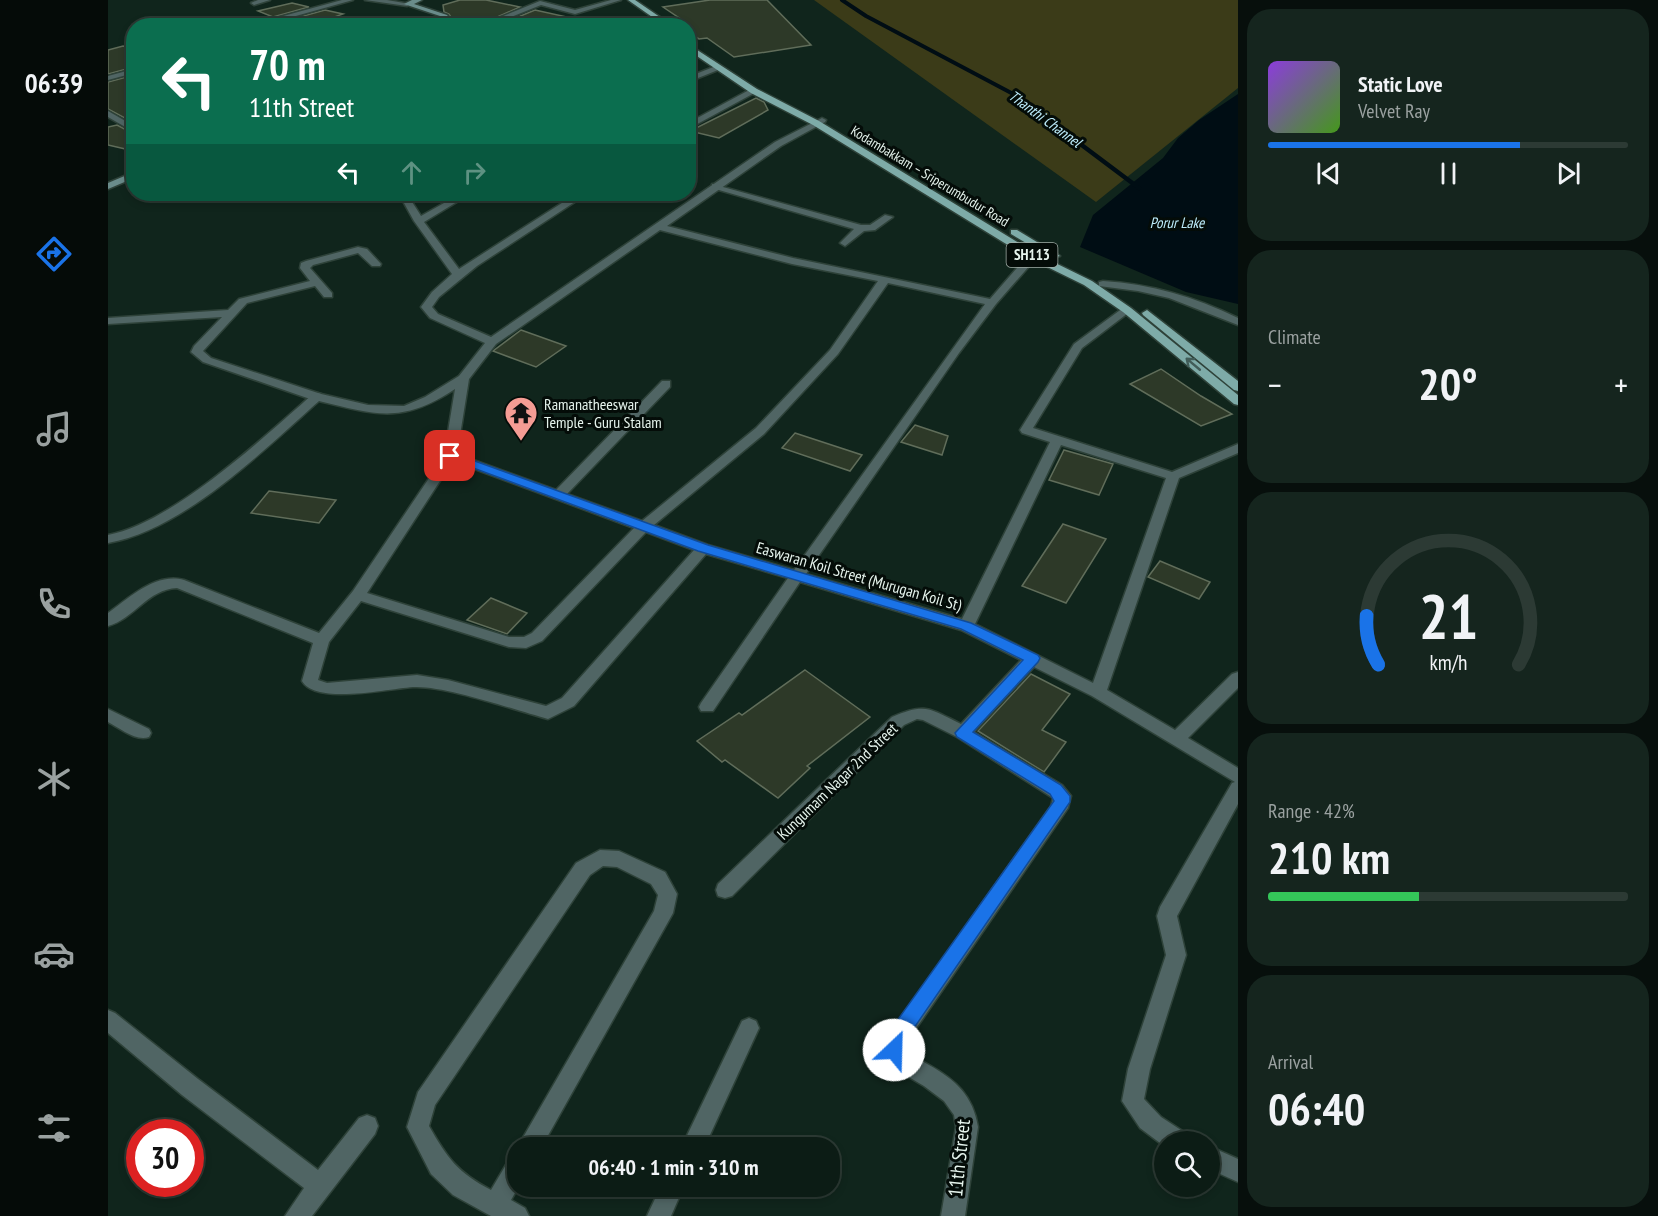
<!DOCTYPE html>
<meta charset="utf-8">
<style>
body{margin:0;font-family:"PT Sans Narrow",sans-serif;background:#15251e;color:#f1f3f6;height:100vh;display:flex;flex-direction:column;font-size:22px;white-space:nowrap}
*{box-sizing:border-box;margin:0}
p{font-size:20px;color:#9aa1a0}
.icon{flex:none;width:33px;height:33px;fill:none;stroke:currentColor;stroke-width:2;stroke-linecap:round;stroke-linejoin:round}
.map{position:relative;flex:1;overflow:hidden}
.side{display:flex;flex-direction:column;gap:9px;padding:9px;background:#070f0c;width:420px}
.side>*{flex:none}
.guide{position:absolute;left:18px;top:18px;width:570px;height:183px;border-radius:24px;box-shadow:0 3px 9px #0003,0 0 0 2px #2c3a34;background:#0b6e4f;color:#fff;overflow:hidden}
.controls{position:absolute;left:1046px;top:1131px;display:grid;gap:12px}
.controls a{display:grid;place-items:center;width:66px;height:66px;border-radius:50%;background:#0c1c15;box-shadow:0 3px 9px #0003,0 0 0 2px #2c3a34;font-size:30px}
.speed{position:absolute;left:18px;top:1119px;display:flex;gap:12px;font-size:30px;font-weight:700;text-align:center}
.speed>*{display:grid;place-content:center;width:78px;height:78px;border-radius:50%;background:#0c1c15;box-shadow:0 3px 9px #0003,0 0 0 2px #2c3a34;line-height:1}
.speed .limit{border:9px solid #d22;background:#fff;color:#111}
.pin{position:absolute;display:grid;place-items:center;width:51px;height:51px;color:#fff;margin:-26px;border-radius:12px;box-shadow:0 3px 9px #0006}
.me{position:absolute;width:66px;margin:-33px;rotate:24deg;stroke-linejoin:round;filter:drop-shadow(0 0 4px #0008)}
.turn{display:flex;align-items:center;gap:21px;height:126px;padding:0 24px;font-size:27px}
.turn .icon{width:78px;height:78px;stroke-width:2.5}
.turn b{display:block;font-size:42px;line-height:51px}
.lanes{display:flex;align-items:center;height:57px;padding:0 24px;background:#0003;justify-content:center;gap:30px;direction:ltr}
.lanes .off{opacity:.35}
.big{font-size:45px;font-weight:700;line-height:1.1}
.side .widget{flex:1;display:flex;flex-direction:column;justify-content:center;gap:9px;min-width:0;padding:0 21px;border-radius:24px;background:#15251e}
.side .dial{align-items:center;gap:0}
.dial svg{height:156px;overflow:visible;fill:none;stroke:#2c3a34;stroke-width:7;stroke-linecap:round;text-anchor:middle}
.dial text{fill:#f1f3f6;stroke:none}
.song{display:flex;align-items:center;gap:18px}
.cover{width:72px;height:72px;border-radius:9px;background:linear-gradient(135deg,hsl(270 70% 55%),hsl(100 70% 35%))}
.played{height:6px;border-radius:3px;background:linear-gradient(90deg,#1a73e8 70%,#2c3a34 70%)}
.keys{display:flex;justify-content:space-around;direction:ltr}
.heat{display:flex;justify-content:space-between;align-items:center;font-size:33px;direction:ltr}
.charge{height:9px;border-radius:4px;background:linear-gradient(90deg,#34c759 42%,#2c3a34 0)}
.trip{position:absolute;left:399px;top:1137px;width:333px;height:60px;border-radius:24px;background:#0c1c15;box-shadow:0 3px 9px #0003,0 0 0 2px #2c3a34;font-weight:700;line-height:60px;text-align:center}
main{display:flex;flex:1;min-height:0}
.tab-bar{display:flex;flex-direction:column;width:108px;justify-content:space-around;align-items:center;background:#050b08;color:#9aa1a0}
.tab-bar .icon{width:42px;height:42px}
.tab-bar .current{color:#1a73e8}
.tab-bar b{font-size:27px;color:#f1f3f6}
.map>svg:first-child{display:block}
.green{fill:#3b3b18}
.water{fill:#000d14}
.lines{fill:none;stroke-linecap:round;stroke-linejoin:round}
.stream-far1{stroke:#000d14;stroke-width:4}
.stream{stroke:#000d14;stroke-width:4.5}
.building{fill:#2d3928;stroke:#606d5a;stroke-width:1.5}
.lane-casing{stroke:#2e4239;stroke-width:3}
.street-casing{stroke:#2e4239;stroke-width:3}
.secondary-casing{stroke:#2e4239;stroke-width:3}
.primary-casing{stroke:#2e4239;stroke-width:3}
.lane{fill:#506564;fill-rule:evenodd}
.street{fill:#506564;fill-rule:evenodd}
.secondary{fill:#6a8c8b;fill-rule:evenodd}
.primary{fill:#7eaba8;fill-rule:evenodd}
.oneway{stroke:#415c58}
.route{fill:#1a73e8;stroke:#114b97;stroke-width:1.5}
.labels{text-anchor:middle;stroke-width:6;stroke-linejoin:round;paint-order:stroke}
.far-street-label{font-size:14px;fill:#e6f4ed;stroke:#040c08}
.far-water-label{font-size:15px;font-style:italic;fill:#bcebfa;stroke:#040c08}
.shield{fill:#040c08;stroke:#a2aea8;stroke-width:1.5}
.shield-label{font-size:15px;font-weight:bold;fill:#e6f4ed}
.poi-label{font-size:16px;fill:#e6f4ed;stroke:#040c08;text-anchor:start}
.street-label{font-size:16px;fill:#e6f4ed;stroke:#040c08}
.near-street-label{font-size:20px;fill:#e6f4ed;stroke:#040c08}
</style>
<main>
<nav class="tab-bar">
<b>06:39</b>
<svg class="icon current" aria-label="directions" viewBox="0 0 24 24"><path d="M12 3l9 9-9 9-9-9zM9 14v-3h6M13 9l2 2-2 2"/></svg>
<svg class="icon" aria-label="music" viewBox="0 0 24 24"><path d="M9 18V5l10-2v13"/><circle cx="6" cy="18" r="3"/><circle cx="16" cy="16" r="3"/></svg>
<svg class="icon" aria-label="phone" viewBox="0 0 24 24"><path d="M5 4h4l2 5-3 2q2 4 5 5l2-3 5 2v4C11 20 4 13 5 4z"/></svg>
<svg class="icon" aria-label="climate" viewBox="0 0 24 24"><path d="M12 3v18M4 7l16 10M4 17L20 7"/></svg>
<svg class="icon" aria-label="car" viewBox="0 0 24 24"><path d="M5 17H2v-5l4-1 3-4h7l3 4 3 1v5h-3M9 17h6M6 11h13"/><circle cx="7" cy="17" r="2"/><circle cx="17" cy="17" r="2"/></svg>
<svg class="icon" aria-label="filters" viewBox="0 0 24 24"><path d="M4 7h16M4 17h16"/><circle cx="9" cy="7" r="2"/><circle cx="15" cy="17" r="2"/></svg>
</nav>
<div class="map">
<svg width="1130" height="1216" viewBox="0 0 1130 1216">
<rect width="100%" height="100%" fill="#10251c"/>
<polygon class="green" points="706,0 1130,0 1130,88 988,202"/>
<polygon class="water" points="1130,94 1130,304 1078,292 972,247 985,215 1055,158 1070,138 1091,120"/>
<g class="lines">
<polyline class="stream-far1" points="734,0 758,16 909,96 965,138"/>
<polyline class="stream" points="963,137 1031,188"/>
</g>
<g class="building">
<polygon points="352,0 378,0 412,7 369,26 349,26 341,14 336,12 335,5"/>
<polygon points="602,0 659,0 703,45 626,57 599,38 591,39 580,32 580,24 555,7"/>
<polygon points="184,3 201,7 165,17 150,11"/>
<polygon points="217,10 235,14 201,26 190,26 177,21"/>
<polygon points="427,10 459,17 458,26 388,26"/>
<polygon points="15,46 26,49 26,67 0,74 0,50"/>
<polygon points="26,75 26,123 0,109 0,82"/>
<polygon points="648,98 656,102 660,110 611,138 582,131"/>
<polygon points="9,125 26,134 26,151 0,145 0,127"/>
<polygon points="413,330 458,346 428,367 385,351"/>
<polygon points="1053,369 1093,396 1124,414 1093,426 1022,384"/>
<polygon points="807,425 840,436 834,455 793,442"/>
<polygon points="687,433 754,455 742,471 674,448"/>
<polygon points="956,450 1005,464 991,495 941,480"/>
<polygon points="161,491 228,500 211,523 143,513"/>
<polygon points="955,524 998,539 958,603 914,586"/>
<polygon points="1052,561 1102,582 1091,599 1040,577"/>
<polygon points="383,598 419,613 399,634 359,620"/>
<polygon points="697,670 762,717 699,766 702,768 670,798 617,760 614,762 589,741 631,713 634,715"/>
<polygon points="923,674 962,694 934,730 958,742 936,772 870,731"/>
</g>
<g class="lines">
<g class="lane-casing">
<g id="lane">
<polygon points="604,184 753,225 762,225 777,215 785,217 767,230 756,231 737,246 732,243 746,229 604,188"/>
<polygon points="250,247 259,249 273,264 272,266 264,266 250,253 205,265 202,268 224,293 224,297 216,297 207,286 139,303 95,351 103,358 213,394 213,400 205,400 95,362 83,352 86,346 114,317 0,324 0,318 120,310 131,299 202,281 192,268 193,263 198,261"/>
</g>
</g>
<g class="street-casing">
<g id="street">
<polygon points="150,0 162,0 146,5 143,3"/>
<polygon points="234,0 245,0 152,26 139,26"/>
<polygon points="257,0 279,0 302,4 299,6"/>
<polygon points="503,0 513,0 467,14 433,5 381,26 371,26 432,1 467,10"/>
<polygon points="546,20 548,23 534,26 535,25"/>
<polygon points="608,66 615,68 580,82 580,77"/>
<polygon points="26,69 26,73 0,80 0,76"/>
<polygon points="643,89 650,91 580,129 580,123"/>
<polygon points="0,111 26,126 26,132 0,117"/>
<path d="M714,118L718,120L717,122L673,146L559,226L685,258L882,299L921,254L930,256L888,304L851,353L698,574L854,619L942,442L914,433L912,430L966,344L1015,308L1019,307L1024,310L974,348L925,428L1064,472L1130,444V453L1071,478L999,690L1067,730L1124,674L1130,672V688L1080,738L1130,768V804L1069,916L1078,955L1042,1069L1036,1099L1053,1117L1079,1134L1082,1142H1056V1146L1032,1128L1014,1101L1020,1069L1058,955L1049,916L1052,907L1124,783L1127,782L984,696L926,667L866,732L954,785L963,796L960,808L798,1043L797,1050C803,1056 813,1060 821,1065C848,1080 865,1096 870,1127L857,1216H833L848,1127L846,1115L836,1101L816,1086L782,1066L775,1050L778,1039L943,806L945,798L849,737L815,720L809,719L796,725L624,896L617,898L610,896L608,890L610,884L784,717C818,702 822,709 853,724L913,660L853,630L692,582L605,711H593L591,707L593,703L680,578L598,554L466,706L440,719C407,710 336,685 305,687C279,689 208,705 194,681L205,643L69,588C40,589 26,619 0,626V613C21,598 48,572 76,580L211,633L245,591L336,456L347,389C294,424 269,415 211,401C155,451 75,530 0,543V535C64,523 155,438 205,394L209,393L260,405L296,406L317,397L351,376L377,343L322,318L313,307L324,292L344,274L306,221L291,194H299L313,216L352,194H362L316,222L351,269L468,194H479L369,266L331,297L324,307L330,314L383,337L667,142ZM552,230L684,264L770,281L722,350L648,428L534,521L459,494L562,387V381H554L448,490L349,454L361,379L388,344ZM780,283L877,304L686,570L600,545L546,525L656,434L730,354ZM953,445L1058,478L985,683L867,624ZM345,461L526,528L424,633L416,637H401L259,593ZM538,532L586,550L454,698L438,706L340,680L309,675L219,683L210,680L221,642L253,601L401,647L418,648L434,641Z"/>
<path d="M995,281C1043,284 1087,297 1130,318V325L1061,298L1030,291L991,286V282Z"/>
<path d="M0,709L41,729L43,733L41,737C28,742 12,728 0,722Z"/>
<path d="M492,850L511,851L557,872L569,894L565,913L433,1148H409L546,911L550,895L543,884L509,867L495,866L482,875L327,1105L321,1126C339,1158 350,1173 383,1190L402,1158L410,1155L411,1186L403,1200L417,1208L421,1216H383L345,1195L323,1174L299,1127L310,1092L468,863Z"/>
<polygon points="0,1010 7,1013 90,1079 210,1170 251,1118 259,1115 267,1118 270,1126 267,1134 204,1216 177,1216 196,1188 74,1095 0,1033"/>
<polygon points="641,1018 648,1021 651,1028 596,1148 573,1148 634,1021"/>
<polygon points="1101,1146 1130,1159 1130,1182 1101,1169"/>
<polygon points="553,1186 576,1186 563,1216 539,1216"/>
</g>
</g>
<g class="secondary-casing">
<g id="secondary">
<polygon points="304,0 314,0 306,4 339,15 347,26 340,26 335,17 296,4"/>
<polygon points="26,172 26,178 0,189 0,183"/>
</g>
</g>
<g class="primary-casing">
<g id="primary">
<polygon points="520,0 527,0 565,26 557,26"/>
<polygon points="580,44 649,89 711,121 929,254 984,281 1023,308 1130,395 1130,405 1126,404 1015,312 976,285 921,258 705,125 643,93 580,50"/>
<polygon points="903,230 909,230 952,256 943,258 903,234"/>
<polygon points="1039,310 1130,381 1130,391 1126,390 1035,315 1034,313"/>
</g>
</g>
<use href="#lane" class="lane"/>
<use href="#street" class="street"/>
<use href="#secondary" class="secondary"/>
<use href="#primary" class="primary"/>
</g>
<defs><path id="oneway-shaft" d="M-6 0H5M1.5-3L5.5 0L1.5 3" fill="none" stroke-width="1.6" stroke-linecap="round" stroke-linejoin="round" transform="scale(1.5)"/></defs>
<use class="oneway" href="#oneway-shaft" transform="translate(1085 364) rotate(-140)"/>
<polygon class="route" points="342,452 600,545 863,623 930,655 932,658 930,662 865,732 953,785 962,796 962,802 797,1041 793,1056 786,1059 780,1056 777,1050 781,1032 946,801 942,794 849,737 847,733 915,660 853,629 590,551 338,458 338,453"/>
<defs>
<g id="temple-pin" transform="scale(1.725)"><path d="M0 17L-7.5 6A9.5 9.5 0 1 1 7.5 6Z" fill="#f59c94" stroke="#040c08"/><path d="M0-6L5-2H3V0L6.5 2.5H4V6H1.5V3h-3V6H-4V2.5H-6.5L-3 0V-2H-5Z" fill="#111"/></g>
</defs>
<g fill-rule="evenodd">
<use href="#temple-pin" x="413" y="413"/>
</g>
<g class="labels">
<g class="far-street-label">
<text transform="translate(822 176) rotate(31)" y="5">Kodambakkam – Sriperumbudur Road</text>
</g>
<g class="far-water-label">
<text transform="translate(937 119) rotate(36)" y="5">Thanthi Channel</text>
<text x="1069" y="228">Porur Lake</text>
</g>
<rect class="shield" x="898.5" y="243" width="51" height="24" rx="4.5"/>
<g class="shield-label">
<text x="924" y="260">SH113</text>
</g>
<g class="poi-label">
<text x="436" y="410">Ramanatheeswar<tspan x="436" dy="18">Temple - Guru Stalam</tspan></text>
</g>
<g class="street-label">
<text transform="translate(751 576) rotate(16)" y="6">Easwaran Koil Street (Murugan Koil St)</text>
<text transform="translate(729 781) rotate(-44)" y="6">Kungumam Nagar 2nd Street</text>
</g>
<g class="near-street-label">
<text transform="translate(851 1158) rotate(-84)" y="7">11th Street</text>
</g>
</g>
</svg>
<div class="controls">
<a><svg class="icon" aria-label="search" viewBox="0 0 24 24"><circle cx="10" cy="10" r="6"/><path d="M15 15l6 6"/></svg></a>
</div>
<div class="speed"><div class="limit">30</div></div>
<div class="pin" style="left:342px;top:456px;background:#d93025"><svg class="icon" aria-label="arrive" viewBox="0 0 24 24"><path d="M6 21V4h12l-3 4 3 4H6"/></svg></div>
<svg class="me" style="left:786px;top:1050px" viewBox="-20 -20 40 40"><circle r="19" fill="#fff"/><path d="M0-13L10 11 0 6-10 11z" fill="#1a73e8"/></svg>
<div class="trip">06:40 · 1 min · 310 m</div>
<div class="guide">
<div class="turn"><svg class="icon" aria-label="left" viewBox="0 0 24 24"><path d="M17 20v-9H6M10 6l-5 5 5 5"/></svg><div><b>70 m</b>11th Street</div></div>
<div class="lanes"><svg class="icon" aria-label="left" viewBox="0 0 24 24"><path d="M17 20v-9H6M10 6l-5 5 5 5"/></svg><svg class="icon off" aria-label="ahead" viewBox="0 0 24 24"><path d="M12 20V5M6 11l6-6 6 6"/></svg><svg class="icon off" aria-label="right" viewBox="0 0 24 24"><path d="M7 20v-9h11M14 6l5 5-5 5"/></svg></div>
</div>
</div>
<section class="side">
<div class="widget">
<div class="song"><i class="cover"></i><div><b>Static Love</b><p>Velvet Ray</p></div></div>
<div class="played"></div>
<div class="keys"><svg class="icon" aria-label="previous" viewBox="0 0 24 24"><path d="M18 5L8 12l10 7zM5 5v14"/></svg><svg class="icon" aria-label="pause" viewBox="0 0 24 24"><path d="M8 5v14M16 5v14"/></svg><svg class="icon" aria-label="next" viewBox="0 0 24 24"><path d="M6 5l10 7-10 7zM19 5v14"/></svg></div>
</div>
<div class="widget"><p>Climate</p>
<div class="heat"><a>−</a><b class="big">20°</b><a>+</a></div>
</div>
<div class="widget dial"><svg viewBox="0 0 100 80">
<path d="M14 69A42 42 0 1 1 86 69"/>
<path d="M14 69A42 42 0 0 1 8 44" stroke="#1a73e8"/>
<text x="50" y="56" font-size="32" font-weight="700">21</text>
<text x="50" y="72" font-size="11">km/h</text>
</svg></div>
<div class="widget"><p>Range · 42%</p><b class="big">210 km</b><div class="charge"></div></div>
<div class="widget"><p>Arrival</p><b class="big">06:40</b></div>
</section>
</main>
